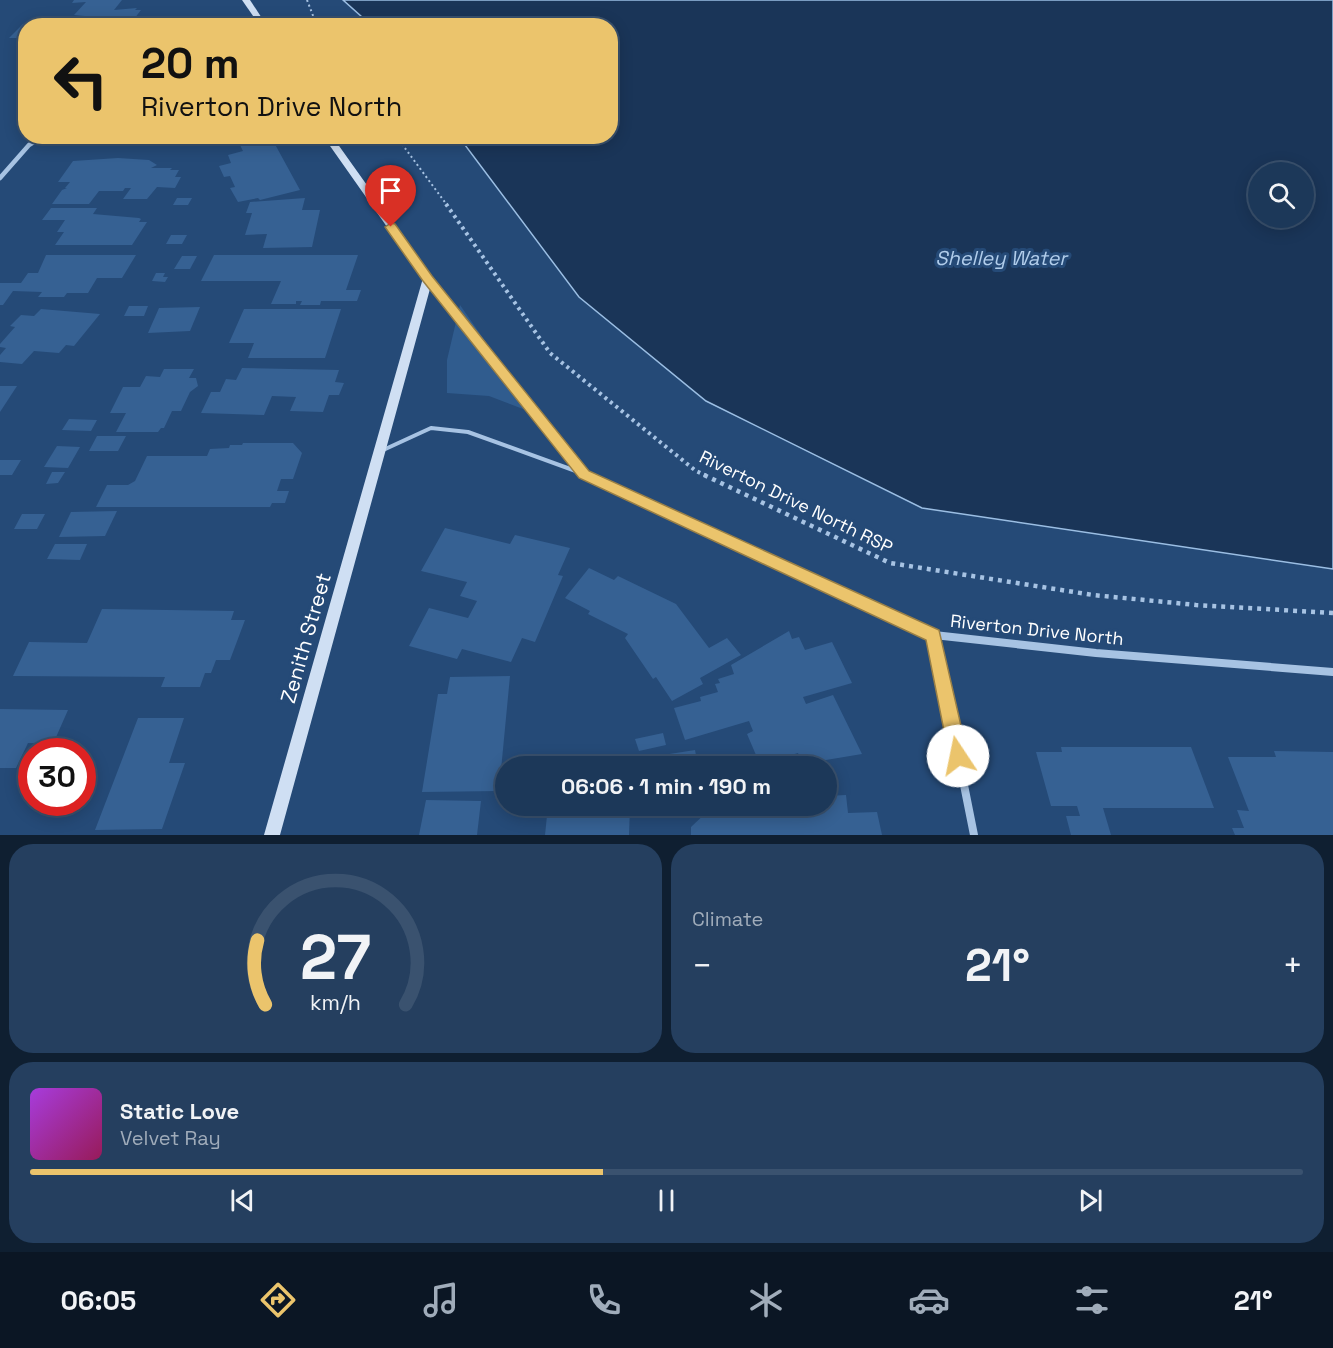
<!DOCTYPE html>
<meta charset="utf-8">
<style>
body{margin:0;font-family:"Space Grotesk",sans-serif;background:#253f5f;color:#f1f3f6;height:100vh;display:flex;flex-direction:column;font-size:22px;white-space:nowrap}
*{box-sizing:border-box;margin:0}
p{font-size:20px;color:#a0acba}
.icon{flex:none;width:33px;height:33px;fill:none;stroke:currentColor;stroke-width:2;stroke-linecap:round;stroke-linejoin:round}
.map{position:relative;height:835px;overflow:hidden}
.side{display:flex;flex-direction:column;gap:9px;padding:9px;background:#0f1f31;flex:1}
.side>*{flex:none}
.top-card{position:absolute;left:18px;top:18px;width:600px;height:126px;border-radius:24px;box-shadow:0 3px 15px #0003,0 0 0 2px #3a526f;background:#ebc46c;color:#111;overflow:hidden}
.buttons{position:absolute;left:1248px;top:162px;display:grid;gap:12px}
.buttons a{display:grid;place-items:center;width:66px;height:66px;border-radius:50%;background:#1c3859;box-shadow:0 3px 15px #0003,0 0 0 2px #3a526f;font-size:30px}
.speed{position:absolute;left:18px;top:738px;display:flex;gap:12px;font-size:30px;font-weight:700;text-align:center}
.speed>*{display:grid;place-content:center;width:78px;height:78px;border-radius:50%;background:#1c3859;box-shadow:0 3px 15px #0003,0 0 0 2px #3a526f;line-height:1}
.speed .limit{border:9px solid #d22;background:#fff;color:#111}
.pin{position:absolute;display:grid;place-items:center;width:51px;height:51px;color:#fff;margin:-62px -26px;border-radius:50% 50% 50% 0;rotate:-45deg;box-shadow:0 0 6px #0007}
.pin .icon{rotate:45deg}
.me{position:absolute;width:66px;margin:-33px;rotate:349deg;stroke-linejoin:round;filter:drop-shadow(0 0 4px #0008)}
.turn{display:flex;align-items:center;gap:21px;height:126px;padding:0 24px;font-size:27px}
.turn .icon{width:78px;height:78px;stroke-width:2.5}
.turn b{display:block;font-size:42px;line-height:51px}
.big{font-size:45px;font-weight:700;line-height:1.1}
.side .card{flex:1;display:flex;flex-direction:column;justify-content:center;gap:9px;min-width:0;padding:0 21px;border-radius:24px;background:#253f5f}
.side .dial{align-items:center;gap:0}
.dial svg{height:156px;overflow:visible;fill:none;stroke:#3a526f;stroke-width:7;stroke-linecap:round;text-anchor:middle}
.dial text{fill:#f1f3f6;stroke:none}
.song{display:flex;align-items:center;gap:18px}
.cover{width:72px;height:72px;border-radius:9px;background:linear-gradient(135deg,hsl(280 70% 55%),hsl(330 70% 35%))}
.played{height:6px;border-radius:3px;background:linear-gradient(90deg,#ebc46c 45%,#3a526f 45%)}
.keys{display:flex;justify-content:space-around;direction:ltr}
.heat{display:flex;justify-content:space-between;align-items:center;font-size:33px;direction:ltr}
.side .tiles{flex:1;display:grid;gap:9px;grid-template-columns:1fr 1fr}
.card:last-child{grid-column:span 2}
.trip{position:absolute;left:495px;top:756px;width:342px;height:60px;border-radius:30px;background:#1c3859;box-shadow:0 3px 15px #0003,0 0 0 2px #3a526f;font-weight:700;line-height:60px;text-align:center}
.tab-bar{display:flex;height:96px;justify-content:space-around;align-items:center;background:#0b1624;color:#a0acba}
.tab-bar .icon{width:42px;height:42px}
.tab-bar .selected{color:#ebc46c}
.tab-bar b{font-size:27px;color:#f1f3f6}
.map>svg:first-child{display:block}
.green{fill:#305c8e}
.water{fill:#1a3558;stroke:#9bbee3;stroke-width:1.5;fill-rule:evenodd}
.building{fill:#366193}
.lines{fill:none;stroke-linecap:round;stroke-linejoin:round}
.path-far2{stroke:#a7c3e3;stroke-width:2;stroke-dasharray:2 3;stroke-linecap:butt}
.path-far1{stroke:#a7c3e3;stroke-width:4;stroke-dasharray:3 4;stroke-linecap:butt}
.path{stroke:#a7c3e3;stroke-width:4.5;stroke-dasharray:4 5;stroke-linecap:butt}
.lane{stroke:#a7c3e3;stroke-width:4}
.street-far2{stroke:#a7c3e3;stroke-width:4.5}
.street-far1{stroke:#a7c3e3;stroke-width:5}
.street{stroke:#a7c3e3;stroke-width:8}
.secondary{fill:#cfdff3;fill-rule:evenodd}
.route{fill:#ebc46c;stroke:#997f46;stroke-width:1.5}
.labels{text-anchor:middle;stroke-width:6;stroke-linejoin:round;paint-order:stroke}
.street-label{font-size:18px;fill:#fff;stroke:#254a77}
.water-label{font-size:20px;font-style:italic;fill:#b1cdeb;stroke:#254a77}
.near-street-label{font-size:21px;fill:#fff;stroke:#254a77}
</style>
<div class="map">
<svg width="1333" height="835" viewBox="0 0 1333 835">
<rect width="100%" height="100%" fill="#254a77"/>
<polygon class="green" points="460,305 536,414 489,396 447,393 447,360"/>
<path class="water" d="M343,0H1333V569L922,508L706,401L579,297L459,137L610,136V26L371,25ZM1258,172H1304V218H1258Z"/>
<g class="building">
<polygon points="74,0 122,0 114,10 137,8 135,10 141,10 134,19 118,22 90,22 95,17 74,15 86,2 72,3"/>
<polygon points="23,24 26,24 26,38 9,38"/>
<polygon points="271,137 300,190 260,200 258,198 238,202 230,188 235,187 230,176 224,177 219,166 231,163 228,155 243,151 240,145"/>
<polygon points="118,158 149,160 157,165 151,168 172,168 170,170 179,170 175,177 181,177 175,188 157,187 147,199 123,199 131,188 125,188 123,191 99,191 89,204 52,204 62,190 67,188 65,188 70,182 58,182 73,161"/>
<polygon points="177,198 192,198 188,205 173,205"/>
<polygon points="305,198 302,210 320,210 312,247 263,248 267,234 245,235 252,213 246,213 250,202"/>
<polygon points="51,208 97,208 93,214 139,218 141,219 139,222 147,222 132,245 55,245 64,232 57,232 65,220 42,220"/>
<polygon points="171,235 187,235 182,244 166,244"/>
<polygon points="46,255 136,255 122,278 97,278 88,293 67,293 64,297 38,297 42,292 13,291 3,305 0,305 0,283 21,283 28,273 38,273"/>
<polygon points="214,255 358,255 346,290 361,290 357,301 321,301 320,305 300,305 302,301 296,301 296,304 271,304 281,281 201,281"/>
<polygon points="182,256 197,256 190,269 174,269"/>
<polygon points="156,273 165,273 163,277 168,277 165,282 152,281"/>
<polygon points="129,306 148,306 144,316 124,316"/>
<polygon points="200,307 190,331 148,333 159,308"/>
<polygon points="41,309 100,314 74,346 66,345 59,353 34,351 22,364 0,362 0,355 6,348 0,347 0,344 15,327 10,326 21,315 34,316"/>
<polygon points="244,309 341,309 325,358 248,358 254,343 229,343"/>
<polygon points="242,368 339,370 335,382 344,383 339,395 329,395 323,412 290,411 296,397 272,396 264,415 201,413 211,392 220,392 226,379 236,380"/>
<polygon points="164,369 194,369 189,378 196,378 198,386 190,392 181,411 172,411 164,428 161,428 158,432 116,432 126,413 110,413 123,387 140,387 146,376 160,377"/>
<polygon points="0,386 17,386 0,412"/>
<polygon points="69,419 97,420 91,431 62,430"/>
<polygon points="97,436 126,436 118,451 89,451"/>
<polygon points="243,443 293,443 302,453 293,479 281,479 277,491 289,491 285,503 272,503 270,507 96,507 107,485 128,485 135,481 147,456 207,456 210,449 229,448 230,445 242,445"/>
<polygon points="57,446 80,447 68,468 44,467"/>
<polygon points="0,460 21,460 12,475 0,475"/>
<polygon points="52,472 65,472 58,483 46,484"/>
<polygon points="117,511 105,536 59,537 71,512"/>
<polygon points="22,514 45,514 37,529 14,529"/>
<polygon points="445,528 510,544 515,535 570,548 558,575 563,576 535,642 522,638 511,662 462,649 457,659 409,646 429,608 468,618 477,601 460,596 467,582 421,571"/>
<polygon points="55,544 87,544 80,560 47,559"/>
<polygon points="589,568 614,580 618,576 676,604 709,648 727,638 741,655 700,678 703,684 672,701 656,677 653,679 625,638 628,634 588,614 590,611 565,598"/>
<polygon points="102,609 234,611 231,620 245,620 230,660 216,660 211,673 205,673 200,687 161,687 165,677 13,676 29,642 87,643"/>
<polygon points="789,631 792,639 799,637 805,650 832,642 852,683 803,697 806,704 833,695 862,754 802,764 798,753 781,758 779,755 759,762 747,734 753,731 749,721 685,740 674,708 701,701 700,697 718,692 715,684 720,683 718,679 734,674 731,665"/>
<polygon points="510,676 499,791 422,792 438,694 447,694 450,677"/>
<polygon points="0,709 68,710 53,744 28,743 16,768 0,768"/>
<polygon points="138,718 184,718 169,763 185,763 162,829 95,830"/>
<polygon points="663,733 666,745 639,751 635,739"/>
<polygon points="1061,747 1191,747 1214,808 1103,808 1111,835 1071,835 1066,816 1080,816 1077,806 1051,806 1036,752 1062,752"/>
<polygon points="695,750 698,766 645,766 644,758"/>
<polygon points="1274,751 1333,752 1333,835 1235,835 1232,828 1244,828 1237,810 1249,811 1228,757 1276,757"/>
<polygon points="846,795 848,813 877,812 882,835 691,835 691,827 711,808 711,806 790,806 791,814 801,814 801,806 826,806 826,796"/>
<polygon points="426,800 481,801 477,835 419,835"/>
<polygon points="548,806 630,806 629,835 545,835"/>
</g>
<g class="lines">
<g class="path-far2">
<polyline points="307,0 317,26"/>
<polyline points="396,136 447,205"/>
</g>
<polyline class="path-far1" points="446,204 550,353 696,471 707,476"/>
<polyline class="path" points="704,475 890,563 1093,595 1196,605 1333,613"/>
<polyline class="lane" points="381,451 431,428 468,432 584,474"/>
<polyline class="street-far2" points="0,178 29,145 42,137 122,136"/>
<polyline class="street-far1" points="428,279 584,474 589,476"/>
<g class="street">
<polyline points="586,475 934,635 1096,653 1333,672"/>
<polyline points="934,635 974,835"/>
</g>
<g class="secondary">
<polygon points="242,0 250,0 267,26 260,26"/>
<polygon points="323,136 332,136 433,278 280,835 264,835 423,278"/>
</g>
</g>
<polygon class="route" points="391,223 395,224 432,276 589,471 939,630 968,756 965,762 958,765 952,762 949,756 926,640 579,478 423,281 385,227"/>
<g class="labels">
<g class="street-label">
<text transform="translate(796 502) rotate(26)" y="6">Riverton Drive North RSP</text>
<text transform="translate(1037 630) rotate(6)" y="6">Riverton Drive North</text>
</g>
<g class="water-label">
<text x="1001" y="265">Shelley Water</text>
</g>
<g class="near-street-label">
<text transform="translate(306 638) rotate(-74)" y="7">Zenith Street</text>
</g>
</g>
</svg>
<div class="buttons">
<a><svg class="icon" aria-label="search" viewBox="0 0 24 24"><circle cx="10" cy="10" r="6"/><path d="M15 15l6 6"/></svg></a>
</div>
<div class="speed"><div class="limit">30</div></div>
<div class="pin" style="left:391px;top:227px;background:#d93025"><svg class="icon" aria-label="arrive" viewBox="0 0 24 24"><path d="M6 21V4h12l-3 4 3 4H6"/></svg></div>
<svg class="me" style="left:958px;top:756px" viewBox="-20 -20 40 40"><circle r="19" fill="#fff"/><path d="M0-13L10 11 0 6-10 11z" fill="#ebc46c"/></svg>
<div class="trip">06:06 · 1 min · 190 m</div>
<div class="top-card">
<div class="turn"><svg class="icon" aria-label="left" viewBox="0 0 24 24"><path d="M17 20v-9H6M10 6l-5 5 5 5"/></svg><div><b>20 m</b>Riverton Drive North</div></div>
</div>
</div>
<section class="side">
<div class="tiles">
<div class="card dial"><svg viewBox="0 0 100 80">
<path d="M14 69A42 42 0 1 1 86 69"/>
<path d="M14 69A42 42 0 0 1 10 36" stroke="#ebc46c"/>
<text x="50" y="56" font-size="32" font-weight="700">27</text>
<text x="50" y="72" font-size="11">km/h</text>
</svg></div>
<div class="card"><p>Climate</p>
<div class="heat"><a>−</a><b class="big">21°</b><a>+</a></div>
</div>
<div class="card">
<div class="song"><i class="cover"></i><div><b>Static Love</b><p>Velvet Ray</p></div></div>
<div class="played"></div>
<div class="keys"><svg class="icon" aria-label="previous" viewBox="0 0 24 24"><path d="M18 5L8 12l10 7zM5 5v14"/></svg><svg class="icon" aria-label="pause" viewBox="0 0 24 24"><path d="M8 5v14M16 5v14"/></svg><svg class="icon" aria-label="next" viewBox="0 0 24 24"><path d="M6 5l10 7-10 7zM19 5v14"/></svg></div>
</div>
</div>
</section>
<nav class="tab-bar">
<b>06:05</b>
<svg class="icon selected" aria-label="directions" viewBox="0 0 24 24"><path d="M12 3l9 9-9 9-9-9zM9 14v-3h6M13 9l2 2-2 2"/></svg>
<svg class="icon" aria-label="music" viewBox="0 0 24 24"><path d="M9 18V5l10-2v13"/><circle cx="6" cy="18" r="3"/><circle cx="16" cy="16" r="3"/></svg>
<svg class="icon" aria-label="phone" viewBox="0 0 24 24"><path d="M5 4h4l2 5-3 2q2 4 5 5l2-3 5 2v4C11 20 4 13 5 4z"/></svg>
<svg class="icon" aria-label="climate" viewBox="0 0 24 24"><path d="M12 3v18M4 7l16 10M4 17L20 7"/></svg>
<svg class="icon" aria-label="car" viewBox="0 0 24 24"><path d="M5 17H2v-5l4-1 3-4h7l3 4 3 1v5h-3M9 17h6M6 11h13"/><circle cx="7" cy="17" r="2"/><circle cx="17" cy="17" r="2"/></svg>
<svg class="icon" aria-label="filters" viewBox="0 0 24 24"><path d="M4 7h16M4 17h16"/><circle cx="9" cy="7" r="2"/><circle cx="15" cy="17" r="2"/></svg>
<b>21°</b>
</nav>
